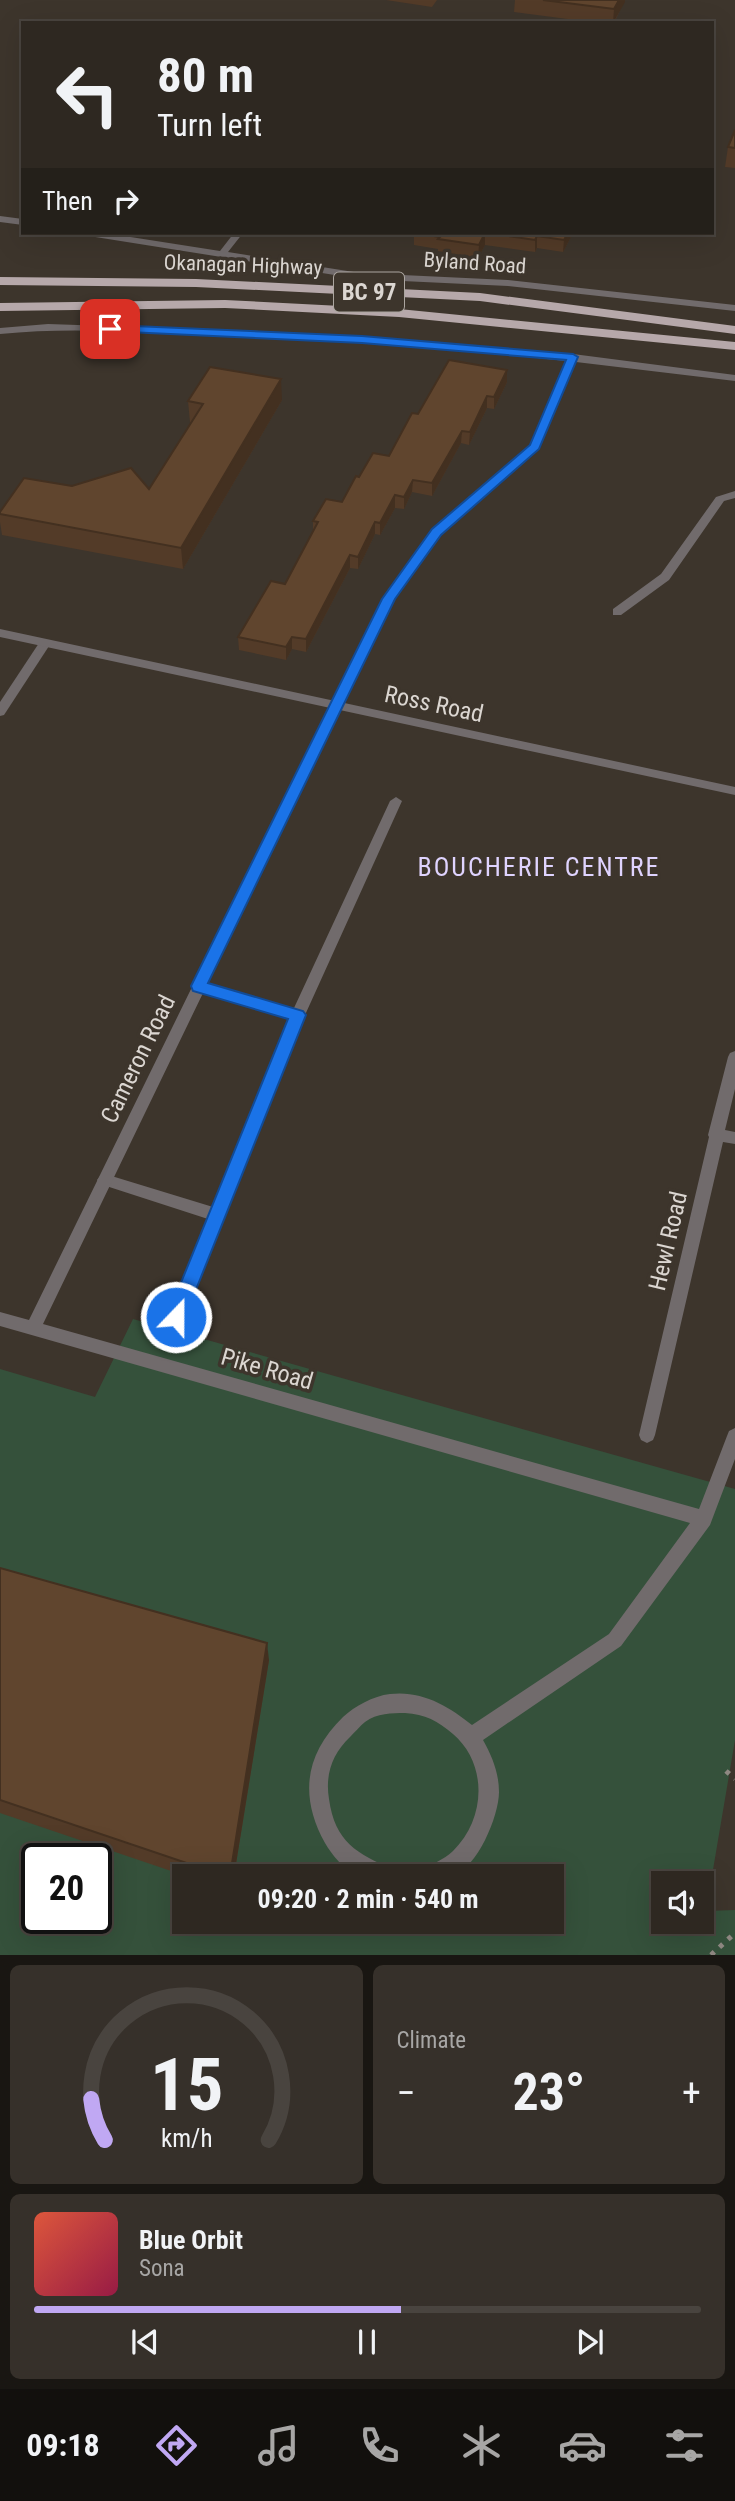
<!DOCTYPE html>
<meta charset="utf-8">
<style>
body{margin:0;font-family:"Roboto Condensed",sans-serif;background:#36302a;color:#f1f3f6;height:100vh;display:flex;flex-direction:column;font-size:26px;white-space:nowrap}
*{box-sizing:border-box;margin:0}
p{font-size:23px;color:#a7a6a5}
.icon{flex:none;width:38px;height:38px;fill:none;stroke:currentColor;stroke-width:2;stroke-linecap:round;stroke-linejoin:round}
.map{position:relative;height:1955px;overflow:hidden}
.side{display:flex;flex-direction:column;gap:10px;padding:10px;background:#191612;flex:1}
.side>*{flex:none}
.banner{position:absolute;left:21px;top:21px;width:693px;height:214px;border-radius:0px;box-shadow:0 7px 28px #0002,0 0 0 2px #49443f;background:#2e2821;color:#f1f3f6;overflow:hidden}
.controls{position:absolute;left:651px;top:1871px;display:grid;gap:14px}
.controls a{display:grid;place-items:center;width:63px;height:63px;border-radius:0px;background:#2e2821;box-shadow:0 7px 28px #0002,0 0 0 2px #49443f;font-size:35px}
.speed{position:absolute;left:21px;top:1843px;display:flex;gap:14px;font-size:35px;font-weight:700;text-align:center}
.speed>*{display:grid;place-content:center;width:91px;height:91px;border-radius:50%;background:#2e2821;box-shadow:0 7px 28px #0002,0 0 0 2px #49443f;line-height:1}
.speed .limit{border:4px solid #111;border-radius:10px;background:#fff;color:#111}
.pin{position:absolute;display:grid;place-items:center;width:60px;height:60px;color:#fff;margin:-30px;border-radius:14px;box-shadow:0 4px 10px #0006}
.me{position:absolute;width:77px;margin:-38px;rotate:22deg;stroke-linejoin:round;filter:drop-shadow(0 0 5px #0008)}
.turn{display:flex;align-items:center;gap:24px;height:147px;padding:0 21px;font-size:32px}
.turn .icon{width:91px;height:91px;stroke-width:2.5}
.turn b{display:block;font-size:49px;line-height:60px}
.then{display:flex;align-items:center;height:66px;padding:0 21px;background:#0003;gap:14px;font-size:26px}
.big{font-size:52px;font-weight:700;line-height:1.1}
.side .tile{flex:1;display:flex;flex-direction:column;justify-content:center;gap:10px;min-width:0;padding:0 24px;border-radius:10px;background:#36302a}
.side .dial{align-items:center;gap:0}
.dial svg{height:182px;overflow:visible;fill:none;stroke:#49443f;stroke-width:7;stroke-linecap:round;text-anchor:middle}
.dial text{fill:#f1f3f6;stroke:none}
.song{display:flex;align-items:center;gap:21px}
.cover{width:84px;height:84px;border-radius:10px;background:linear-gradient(135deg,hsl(10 70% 55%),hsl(340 70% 35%))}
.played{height:7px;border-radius:4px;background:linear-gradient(90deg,#c0a8f3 55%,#49443f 55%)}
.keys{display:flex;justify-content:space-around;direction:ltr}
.heat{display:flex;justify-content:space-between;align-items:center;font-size:38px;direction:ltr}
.side .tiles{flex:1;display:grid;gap:10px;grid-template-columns:1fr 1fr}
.tile:last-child{grid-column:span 2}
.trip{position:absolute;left:172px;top:1864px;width:392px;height:70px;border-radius:0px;background:#2e2821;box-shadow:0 7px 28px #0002,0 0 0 2px #49443f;font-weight:700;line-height:70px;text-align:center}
.menu{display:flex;height:112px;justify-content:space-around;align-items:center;background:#12100d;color:#a7a6a5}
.menu .icon{width:49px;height:49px}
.menu .active{color:#c0a8f3}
.menu b{font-size:32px;color:#f1f3f6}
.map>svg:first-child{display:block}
.green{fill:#35513b;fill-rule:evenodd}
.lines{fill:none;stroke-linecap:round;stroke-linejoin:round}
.path{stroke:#8f8882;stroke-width:5;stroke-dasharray:4.5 7;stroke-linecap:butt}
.service{fill:#716b6c;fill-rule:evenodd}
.minor{fill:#716b6c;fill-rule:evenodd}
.tertiary{fill:#716b6c;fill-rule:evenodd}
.trunk{fill:#b6a8aa;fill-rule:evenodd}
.wall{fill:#533b28}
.shaded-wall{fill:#433020}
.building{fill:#60452e;stroke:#433020;stroke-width:2}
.route{fill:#1a73e8;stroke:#114b97;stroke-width:2}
.labels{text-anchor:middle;stroke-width:7;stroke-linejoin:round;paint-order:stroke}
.far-street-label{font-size:21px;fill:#dbd6d1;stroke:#3d352c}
.shield{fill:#3d352c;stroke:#aca6a0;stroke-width:2}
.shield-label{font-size:23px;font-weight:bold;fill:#dbd6d1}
.street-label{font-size:24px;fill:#dbd6d1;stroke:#3d352c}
.neighbourhood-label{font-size:26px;letter-spacing:2px;fill:#dfd3fe;stroke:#3d352c}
</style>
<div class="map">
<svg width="735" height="1955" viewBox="0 0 735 1955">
<rect width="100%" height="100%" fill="#3d352c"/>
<path class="green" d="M133,1319L735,1489V1740L706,1911L735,1910V1955H0V1369L95,1397ZM37,1858H96V1918H37ZM184,1876H551V1922H184ZM663,1883H702V1922H663Z"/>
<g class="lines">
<g class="path">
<polyline points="726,1771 735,1779"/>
<polyline points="711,1955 735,1933"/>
</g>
<polygon class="service" points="396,797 402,801 305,1015 184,1317 182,1322 176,1324 170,1322 168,1317 208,1219 100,1184 97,1180 100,1176 105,1174 213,1207 290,1018 194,991 192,987 194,983 199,982 294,1008 390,801"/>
<g class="minor">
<polygon points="0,216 23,219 23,225 0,222"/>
<polygon points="84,233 105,233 220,251 234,233 243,233 228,252 360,273 508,280 735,305 735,311 508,286 360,279 89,236"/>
<path d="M48,324L259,331L395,339L573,354L735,375V381L576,362L539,448L441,534L393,600L43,1324L699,1509L727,1436L729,1431L735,1428V1459L710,1525L621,1646L483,1740C492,1756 499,1773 499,1792C499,1816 477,1869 452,1876C442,1879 428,1876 418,1876L421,1869C433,1864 443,1860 453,1851C486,1819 488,1764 453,1734C438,1721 425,1714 405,1713C392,1713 377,1713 365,1722C360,1726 355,1732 350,1737C332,1754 325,1775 329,1799C335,1842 357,1854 393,1869L396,1876C385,1876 369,1879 359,1876C345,1871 332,1855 325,1843C299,1796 305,1754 343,1717C355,1706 373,1696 390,1694C421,1690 449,1706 472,1725L609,1634L690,1523L0,1326V1312L29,1320L382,599L433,530L530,445L566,361C443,348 320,339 196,334C130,332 65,327 0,334V328Z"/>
<polygon points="735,491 735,498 724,501 669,580 621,615 613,615 613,609 661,574 716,497"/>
<polygon points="45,639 51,643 4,715 0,716 0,702 41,640"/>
<polygon points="735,1051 735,1089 725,1130 735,1132 735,1144 723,1142 655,1435 653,1440 647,1443 641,1440 639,1435 709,1137 708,1135 728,1057 730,1053"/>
</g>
<polygon class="tertiary" points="0,629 735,787 735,795 0,637"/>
<g class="trunk">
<polygon points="0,277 196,279 480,293 735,326 735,334 480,301 196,287 0,285"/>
<polygon points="225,300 399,309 735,342 735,350 399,317 225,308 0,311 0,303"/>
</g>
</g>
<g class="wall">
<polygon points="386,0 437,0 432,7"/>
<polygon points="515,0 625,0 614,23 598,23 514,12"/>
<polygon points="735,130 735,168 725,167 728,147"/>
<polygon points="414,233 573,233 563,252 537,248 535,252 485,245 478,258 438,251 438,249 414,245"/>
<polygon points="507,370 507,382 494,409 487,408 469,445 461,443 432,496 412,492 404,509 395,508 380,535 375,534 358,569 350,568 306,652 292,649 286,660 239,650 238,637 285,584 313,531 313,521 342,502 359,477 389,456 418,414"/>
<polygon points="282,400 183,569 2,535 0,522 0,512 149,489 191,423 190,422 188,401"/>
<polygon points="0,1568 269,1660 234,1876 186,1876 0,1813"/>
</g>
<g class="shaded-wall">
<polygon points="619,0 625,0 625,2 613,23 614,9"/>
<polygon points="485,233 485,245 478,258 479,245"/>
<polygon points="568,233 573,233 563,252 564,240"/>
<polygon points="537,236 537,248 535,252 535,240"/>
<polygon points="507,370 507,382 494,409 494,397"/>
<polygon points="281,379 282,400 183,569 181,548"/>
<polygon points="487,396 487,408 469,445 470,432"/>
<polygon points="462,431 461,443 432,496 432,483"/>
<polygon points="413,480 412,492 404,509 404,497"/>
<polygon points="395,495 395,508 380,535 380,523"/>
<polygon points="375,522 375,534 358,569 358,557"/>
<polygon points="350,555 350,568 306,652 306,639"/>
<polygon points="292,637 292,649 286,660 286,647"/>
<polygon points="267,1643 269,1660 234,1876 230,1876"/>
</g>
<g class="building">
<polygon points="543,0 619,0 614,9"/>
<polygon points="735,130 735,148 728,147"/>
<polygon points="414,233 485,233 479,245 438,239 440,237"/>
<polygon points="488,233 568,233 564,240 537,236 535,240"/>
<polygon points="449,360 507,370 494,397 487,396 470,432 462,431 432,483 413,480 404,497 395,495 380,523 375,522 358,557 350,555 306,639 292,637 286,647 238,637 271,581 285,584 318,522 313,521 326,499 342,502 356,476 359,477 373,453 389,456 412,413 418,414"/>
<polygon points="210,367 281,379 181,548 0,514 0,512 24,478 72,486 131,468 149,489 203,404 188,401"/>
<polygon points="0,1568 267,1643 230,1876 225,1876 0,1800"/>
</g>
<polygon class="route" points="110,325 362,336 573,354 578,357 539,449 441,535 395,599 208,983 303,1011 306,1015 185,1317 183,1323 176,1325 170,1323 167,1317 288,1019 193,991 191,986 382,599 432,529 530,445 566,360 362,343 106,331 104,329"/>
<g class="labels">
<g class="far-street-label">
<text transform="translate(475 263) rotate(4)" y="7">Byland Road</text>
<text transform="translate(243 265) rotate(2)" y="7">Okanagan Highway</text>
</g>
<rect class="shield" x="334" y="272.5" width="70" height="39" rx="5"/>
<g class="shield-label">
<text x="369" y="300">BC 97</text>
</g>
<g class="street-label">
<text transform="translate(434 704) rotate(12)" y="8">Ross Road</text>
<text transform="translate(138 1059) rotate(-64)" y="8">Cameron Road</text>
<text transform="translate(668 1241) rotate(-77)" y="8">Hewl Road</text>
<text transform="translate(267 1369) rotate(16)" y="8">Pike Road</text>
</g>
<g class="neighbourhood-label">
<text x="539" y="876">BOUCHERIE CENTRE</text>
</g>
</g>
</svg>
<div class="controls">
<a><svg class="icon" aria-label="sound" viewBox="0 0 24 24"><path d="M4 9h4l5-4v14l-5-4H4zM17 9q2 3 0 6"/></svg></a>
</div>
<div class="speed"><div class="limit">20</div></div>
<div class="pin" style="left:110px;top:329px;background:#d93025"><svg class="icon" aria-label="arrive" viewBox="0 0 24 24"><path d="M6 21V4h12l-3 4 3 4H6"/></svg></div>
<svg class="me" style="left:176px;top:1317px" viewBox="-20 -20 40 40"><circle r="17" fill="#1a73e8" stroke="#fff" stroke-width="3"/><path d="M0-11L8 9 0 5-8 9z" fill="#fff"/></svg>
<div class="trip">09:20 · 2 min · 540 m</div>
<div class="banner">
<div class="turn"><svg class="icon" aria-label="left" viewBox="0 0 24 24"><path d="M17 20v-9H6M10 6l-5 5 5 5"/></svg><div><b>80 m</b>Turn left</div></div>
<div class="then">Then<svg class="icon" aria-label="right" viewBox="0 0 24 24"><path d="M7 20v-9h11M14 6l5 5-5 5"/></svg></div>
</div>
</div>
<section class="side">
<div class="tiles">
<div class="tile dial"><svg viewBox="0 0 100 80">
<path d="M14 69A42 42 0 1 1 86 69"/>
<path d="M14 69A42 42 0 0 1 8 51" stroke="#c0a8f3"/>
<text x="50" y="56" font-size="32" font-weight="700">15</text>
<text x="50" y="72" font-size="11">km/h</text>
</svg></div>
<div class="tile"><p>Climate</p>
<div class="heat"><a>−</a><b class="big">23°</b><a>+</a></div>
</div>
<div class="tile">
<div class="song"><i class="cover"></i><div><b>Blue Orbit</b><p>Sona</p></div></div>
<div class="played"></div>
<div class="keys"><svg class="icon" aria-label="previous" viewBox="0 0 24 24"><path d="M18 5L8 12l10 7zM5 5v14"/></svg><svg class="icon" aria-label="pause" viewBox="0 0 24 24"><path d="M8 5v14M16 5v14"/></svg><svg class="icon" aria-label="next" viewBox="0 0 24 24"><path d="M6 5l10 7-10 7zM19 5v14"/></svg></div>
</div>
</div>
</section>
<nav class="menu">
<b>09:18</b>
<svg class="icon active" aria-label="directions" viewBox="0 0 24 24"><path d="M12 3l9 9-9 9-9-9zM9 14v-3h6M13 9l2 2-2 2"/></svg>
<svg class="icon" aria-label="music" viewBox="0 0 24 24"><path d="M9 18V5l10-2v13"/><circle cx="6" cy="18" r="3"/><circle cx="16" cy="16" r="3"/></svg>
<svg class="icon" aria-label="phone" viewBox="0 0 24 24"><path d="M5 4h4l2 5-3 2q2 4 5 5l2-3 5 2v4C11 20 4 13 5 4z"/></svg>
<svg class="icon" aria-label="climate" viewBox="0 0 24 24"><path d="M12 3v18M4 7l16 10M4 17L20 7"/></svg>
<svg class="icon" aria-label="car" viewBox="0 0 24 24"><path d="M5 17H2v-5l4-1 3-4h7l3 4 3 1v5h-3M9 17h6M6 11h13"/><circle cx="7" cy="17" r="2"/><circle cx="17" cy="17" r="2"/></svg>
<svg class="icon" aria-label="filters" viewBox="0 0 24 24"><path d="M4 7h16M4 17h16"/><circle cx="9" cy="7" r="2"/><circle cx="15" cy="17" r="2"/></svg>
</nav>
